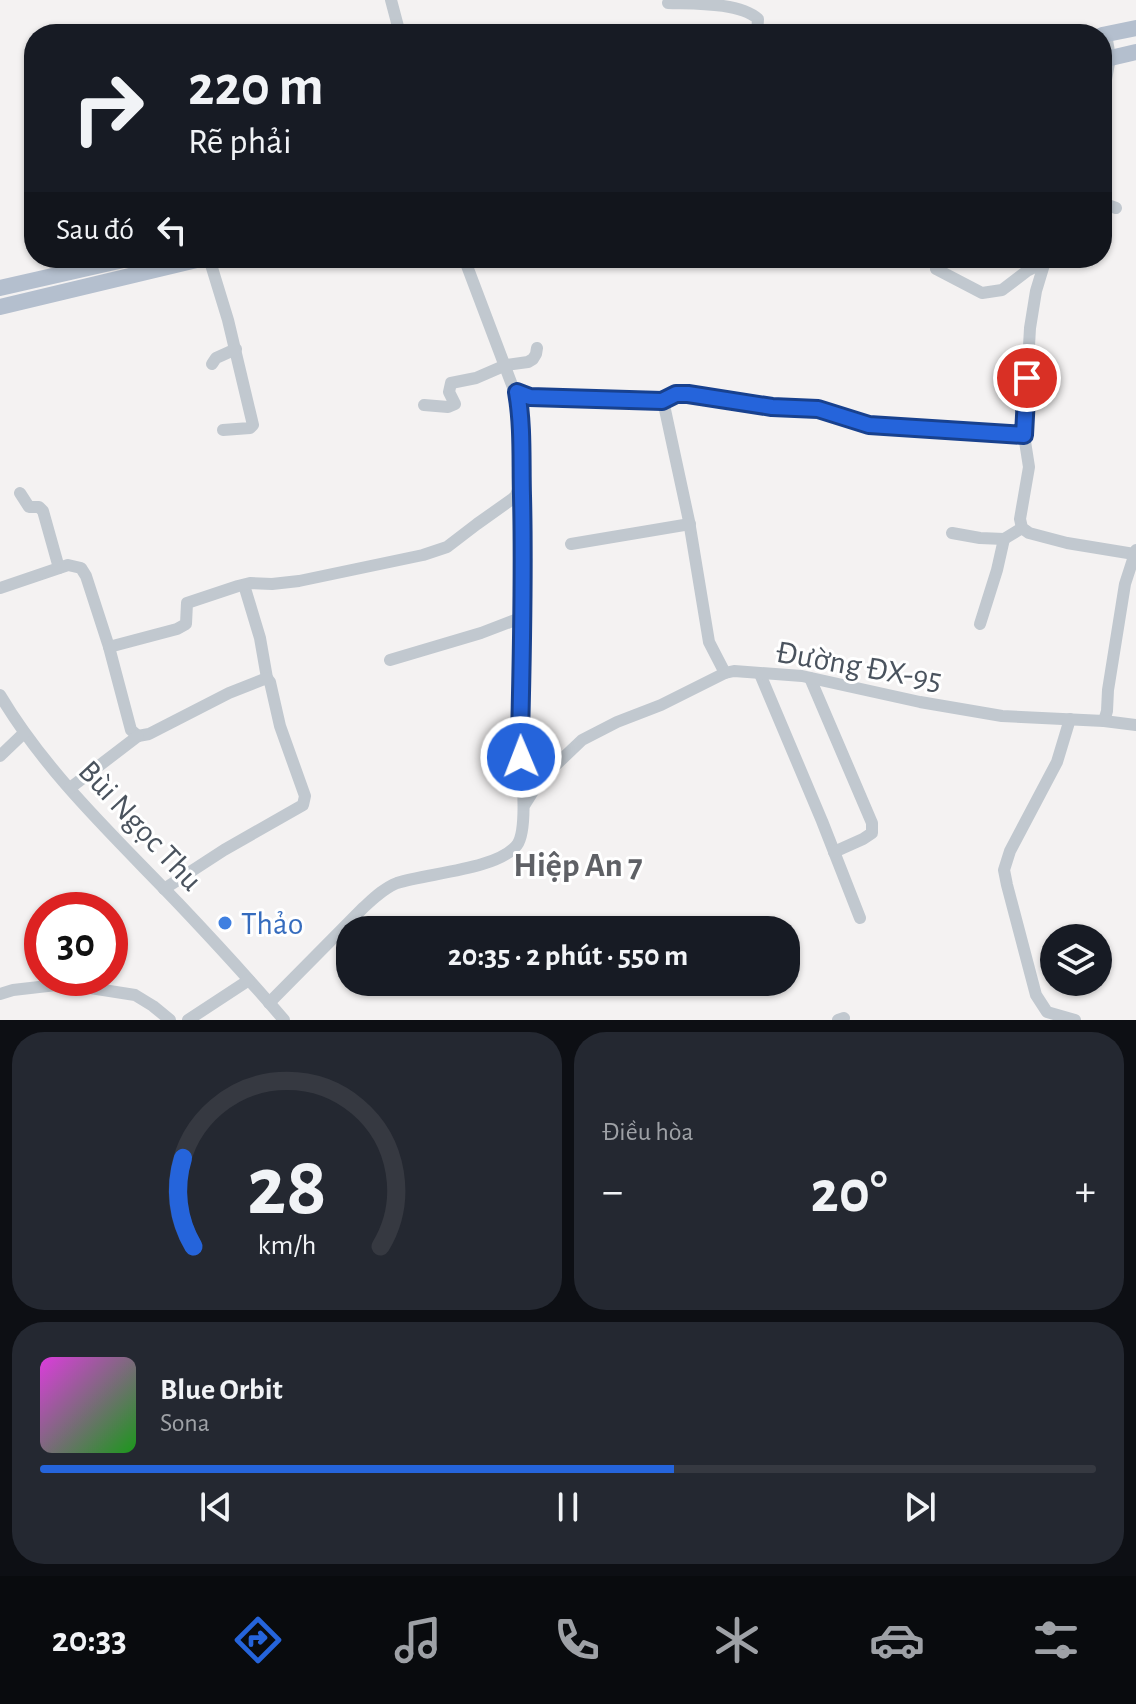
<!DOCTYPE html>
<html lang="vi">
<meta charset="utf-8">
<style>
body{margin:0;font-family:"Alegreya Sans",sans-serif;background:#242831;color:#f1f3f6;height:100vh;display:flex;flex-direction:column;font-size:30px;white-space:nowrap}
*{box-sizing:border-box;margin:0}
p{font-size:26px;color:#9ea1a6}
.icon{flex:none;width:44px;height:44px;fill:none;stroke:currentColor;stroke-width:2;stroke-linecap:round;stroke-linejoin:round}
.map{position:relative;height:1020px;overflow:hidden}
.panel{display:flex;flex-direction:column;gap:12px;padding:12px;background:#0d0f14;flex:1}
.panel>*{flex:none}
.top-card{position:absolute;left:24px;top:24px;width:1088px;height:244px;border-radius:32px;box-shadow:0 2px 6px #0004;background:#171b24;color:#f1f3f6;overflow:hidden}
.controls{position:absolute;left:1040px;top:924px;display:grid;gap:16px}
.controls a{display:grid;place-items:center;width:72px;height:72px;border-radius:50%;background:#171b24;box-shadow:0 2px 6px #0004;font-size:40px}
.speed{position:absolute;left:24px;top:892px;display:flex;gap:16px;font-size:40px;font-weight:700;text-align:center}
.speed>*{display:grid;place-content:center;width:104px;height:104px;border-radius:50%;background:#171b24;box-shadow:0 2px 6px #0004;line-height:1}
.speed .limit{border:12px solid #d22;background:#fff;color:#111}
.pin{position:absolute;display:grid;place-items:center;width:68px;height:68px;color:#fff;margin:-34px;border:4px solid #fff;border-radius:50%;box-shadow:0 2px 8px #0007}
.me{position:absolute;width:88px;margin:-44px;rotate:359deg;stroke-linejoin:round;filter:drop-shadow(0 0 6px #0008)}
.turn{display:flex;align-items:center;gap:28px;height:168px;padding:0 32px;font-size:36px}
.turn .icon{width:104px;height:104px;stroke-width:2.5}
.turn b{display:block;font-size:56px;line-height:68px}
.then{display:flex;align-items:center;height:76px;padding:0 32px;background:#0003;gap:16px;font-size:30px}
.big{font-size:60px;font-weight:700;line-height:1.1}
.panel .tile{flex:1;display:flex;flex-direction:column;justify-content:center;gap:12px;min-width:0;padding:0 28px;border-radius:32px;background:#242831}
.panel .dial{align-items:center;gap:0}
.dial svg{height:208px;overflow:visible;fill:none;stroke:#363941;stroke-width:7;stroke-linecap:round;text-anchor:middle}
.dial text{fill:#f1f3f6;stroke:none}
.song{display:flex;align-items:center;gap:24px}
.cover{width:96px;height:96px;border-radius:12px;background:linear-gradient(135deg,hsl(300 70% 55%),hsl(120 70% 35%))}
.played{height:8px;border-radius:4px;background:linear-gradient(90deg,#2564db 60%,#363941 60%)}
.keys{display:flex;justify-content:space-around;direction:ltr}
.heat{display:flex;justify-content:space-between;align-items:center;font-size:44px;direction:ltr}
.panel .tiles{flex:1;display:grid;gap:12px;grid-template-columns:1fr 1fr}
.tile:last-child{grid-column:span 2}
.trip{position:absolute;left:336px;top:916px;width:464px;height:80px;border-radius:32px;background:#171b24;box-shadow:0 2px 6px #0004;font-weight:700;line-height:80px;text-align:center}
.dock{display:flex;height:128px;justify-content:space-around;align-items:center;background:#090b0e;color:#9ea1a6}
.dock .icon{width:56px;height:56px}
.dock .current{color:#2564db}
.dock b{font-size:36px;color:#f1f3f6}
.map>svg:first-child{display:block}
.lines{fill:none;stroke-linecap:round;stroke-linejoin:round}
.minor{stroke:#c1c8cf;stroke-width:12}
.major{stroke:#b4bfce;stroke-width:16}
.route-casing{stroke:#18418e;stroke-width:20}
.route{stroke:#2564db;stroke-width:14}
.shop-dot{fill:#3f7fe0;stroke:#fff;stroke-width:3}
.labels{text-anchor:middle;stroke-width:6;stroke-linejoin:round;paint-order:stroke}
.street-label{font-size:32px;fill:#4a535e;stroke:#fff}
.shop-label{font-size:32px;fill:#366cbe;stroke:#fff;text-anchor:start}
.neighbourhood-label{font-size:34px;font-weight:bold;fill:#5f6166;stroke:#fff}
</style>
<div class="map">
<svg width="1136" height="1020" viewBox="0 0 1136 1020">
<rect width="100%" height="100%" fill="#f4f2f2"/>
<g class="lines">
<g class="minor">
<polyline points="391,0 400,34"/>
<path d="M668,3C693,4 739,2 758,19L757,34"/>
<polyline points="1102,101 1110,58 1106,34"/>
<polyline points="1102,203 1116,208"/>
<polyline points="209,258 228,320 253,425 250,428 223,430"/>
<polyline points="1046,258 1036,291 1030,328 1024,435 1029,467 1020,519 1022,528 1029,533 1067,543 1134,554"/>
<polyline points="936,269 982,293 1002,290 1027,271 1045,262"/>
<polyline points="212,364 216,358 236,349"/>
<polyline points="517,392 530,397 662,401 664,405 689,521 709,642 725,673"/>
<polyline points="662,401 676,394 688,394 772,407 818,409 869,425 1024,435"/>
<polyline points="424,405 448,407 455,404 449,392 451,383 476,378 506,365 528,362 533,359 536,354 537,348"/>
<polyline points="20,493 29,507 39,507 43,511 59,568"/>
<polyline points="952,533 980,538 1004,539 1022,528"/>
<polyline points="571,544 690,524"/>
<polyline points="244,585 260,638 267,678"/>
<polyline points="0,588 68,565 81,568 86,576 109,647 131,730 138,736 149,734 229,693 267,678 270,682 280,726 305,796 303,805 224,850 164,889"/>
<polyline points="980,624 997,570 1004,539"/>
<polyline points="109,647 177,629 186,624 187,603 238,586 250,583 272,584 299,581 423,555 447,547 477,524 515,497 520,486"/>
<polyline points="390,660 481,633 523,617"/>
<polyline points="760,674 822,821 860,918"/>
<polyline points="810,678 872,823 872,833 863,839 834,852"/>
<path d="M0,695C47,774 115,837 178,903C214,941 250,980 284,1020"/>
<polyline points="1070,719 1057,762 1010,851 1004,870 1007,885 1036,995 1047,1012 1075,1020"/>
<polyline points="1104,721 1107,711 1108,690 1125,584 1136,550"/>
<polyline points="0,756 24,733"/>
<polyline points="70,788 138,736"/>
<polyline points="525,804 540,780 582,740 617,722 661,705 725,673 734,671 802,676 920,702 1002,716 1104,721 1136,725"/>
<polyline points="0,994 13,990 65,984 135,995 153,1006 170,1020"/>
<path d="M269,1003L363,908C373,899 384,888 397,883C427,873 497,870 517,845C529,829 521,765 520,743C518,695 523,646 524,598C524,536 523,473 520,410L517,392L512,385L464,258"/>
<polyline points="188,1020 249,980"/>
<polyline points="838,1020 844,1018"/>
</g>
<g class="major">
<polyline points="1102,35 1136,28"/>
<polyline points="1102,60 1136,52"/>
<polyline points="0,288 132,258"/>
<polyline points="0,307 205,258"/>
</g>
</g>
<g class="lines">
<g class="route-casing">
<path id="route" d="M521,757L520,737C522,656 524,577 522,496C521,461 523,426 517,392L530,397L662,401L676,394H688L772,407L818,409L869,425L1024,435L1027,378"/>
</g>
<use href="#route" class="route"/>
</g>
<circle class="shop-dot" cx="225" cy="923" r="8"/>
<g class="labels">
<g class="street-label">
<text transform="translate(859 665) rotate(10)" y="11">Đường ĐX-95</text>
<text transform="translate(141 825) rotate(47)" y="11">Bùi Ngọc Thu</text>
</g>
<g class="shop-label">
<text x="241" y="934">Thảo</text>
</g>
<g class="neighbourhood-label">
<text x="578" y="876">Hiệp An 7</text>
</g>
</g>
</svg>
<div class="controls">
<a><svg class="icon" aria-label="layers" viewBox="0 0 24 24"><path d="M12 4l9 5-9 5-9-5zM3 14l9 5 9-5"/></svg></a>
</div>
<div class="speed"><div class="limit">30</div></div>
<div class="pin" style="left:1027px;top:378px;background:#d93025"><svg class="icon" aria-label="arrive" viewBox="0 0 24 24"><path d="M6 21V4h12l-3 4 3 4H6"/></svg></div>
<svg class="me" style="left:521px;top:757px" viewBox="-20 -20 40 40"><circle r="17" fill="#2564db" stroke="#fff" stroke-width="3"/><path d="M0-11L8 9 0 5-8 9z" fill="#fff"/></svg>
<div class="trip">20:35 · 2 phút · 550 m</div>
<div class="top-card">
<div class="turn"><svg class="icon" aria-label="right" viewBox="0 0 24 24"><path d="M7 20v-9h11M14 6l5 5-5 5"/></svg><div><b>220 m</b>Rẽ phải</div></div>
<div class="then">Sau đó<svg class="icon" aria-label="left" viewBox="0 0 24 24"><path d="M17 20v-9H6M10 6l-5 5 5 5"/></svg></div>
</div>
</div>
<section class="panel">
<div class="tiles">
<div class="tile dial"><svg viewBox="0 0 100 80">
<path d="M14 69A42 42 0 1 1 86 69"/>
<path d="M14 69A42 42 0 0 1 10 35" stroke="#2564db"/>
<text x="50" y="56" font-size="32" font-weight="700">28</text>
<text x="50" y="72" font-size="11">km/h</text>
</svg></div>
<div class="tile"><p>Điều hòa</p>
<div class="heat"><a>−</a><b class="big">20°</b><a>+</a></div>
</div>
<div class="tile">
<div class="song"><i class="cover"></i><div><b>Blue Orbit</b><p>Sona</p></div></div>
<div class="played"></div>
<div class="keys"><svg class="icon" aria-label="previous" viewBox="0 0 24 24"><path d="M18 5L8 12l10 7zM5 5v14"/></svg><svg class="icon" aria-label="pause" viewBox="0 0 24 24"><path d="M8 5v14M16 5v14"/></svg><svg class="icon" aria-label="next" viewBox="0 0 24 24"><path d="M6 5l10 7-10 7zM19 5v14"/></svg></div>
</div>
</div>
</section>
<nav class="dock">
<b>20:33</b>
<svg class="icon current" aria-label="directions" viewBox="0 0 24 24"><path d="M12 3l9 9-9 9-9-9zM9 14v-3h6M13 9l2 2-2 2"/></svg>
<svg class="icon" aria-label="music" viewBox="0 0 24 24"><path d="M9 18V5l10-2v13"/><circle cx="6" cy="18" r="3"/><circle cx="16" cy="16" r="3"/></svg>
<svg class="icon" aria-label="phone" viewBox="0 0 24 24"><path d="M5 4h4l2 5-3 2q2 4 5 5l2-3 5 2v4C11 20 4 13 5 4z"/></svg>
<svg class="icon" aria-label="climate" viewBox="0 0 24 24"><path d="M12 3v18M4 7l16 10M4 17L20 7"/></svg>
<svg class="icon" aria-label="car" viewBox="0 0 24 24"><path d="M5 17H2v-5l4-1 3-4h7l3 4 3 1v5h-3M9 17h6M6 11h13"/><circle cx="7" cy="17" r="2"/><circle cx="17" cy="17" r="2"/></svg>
<svg class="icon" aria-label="filters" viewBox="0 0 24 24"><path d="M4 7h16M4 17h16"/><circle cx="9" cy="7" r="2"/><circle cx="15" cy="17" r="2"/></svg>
</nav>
